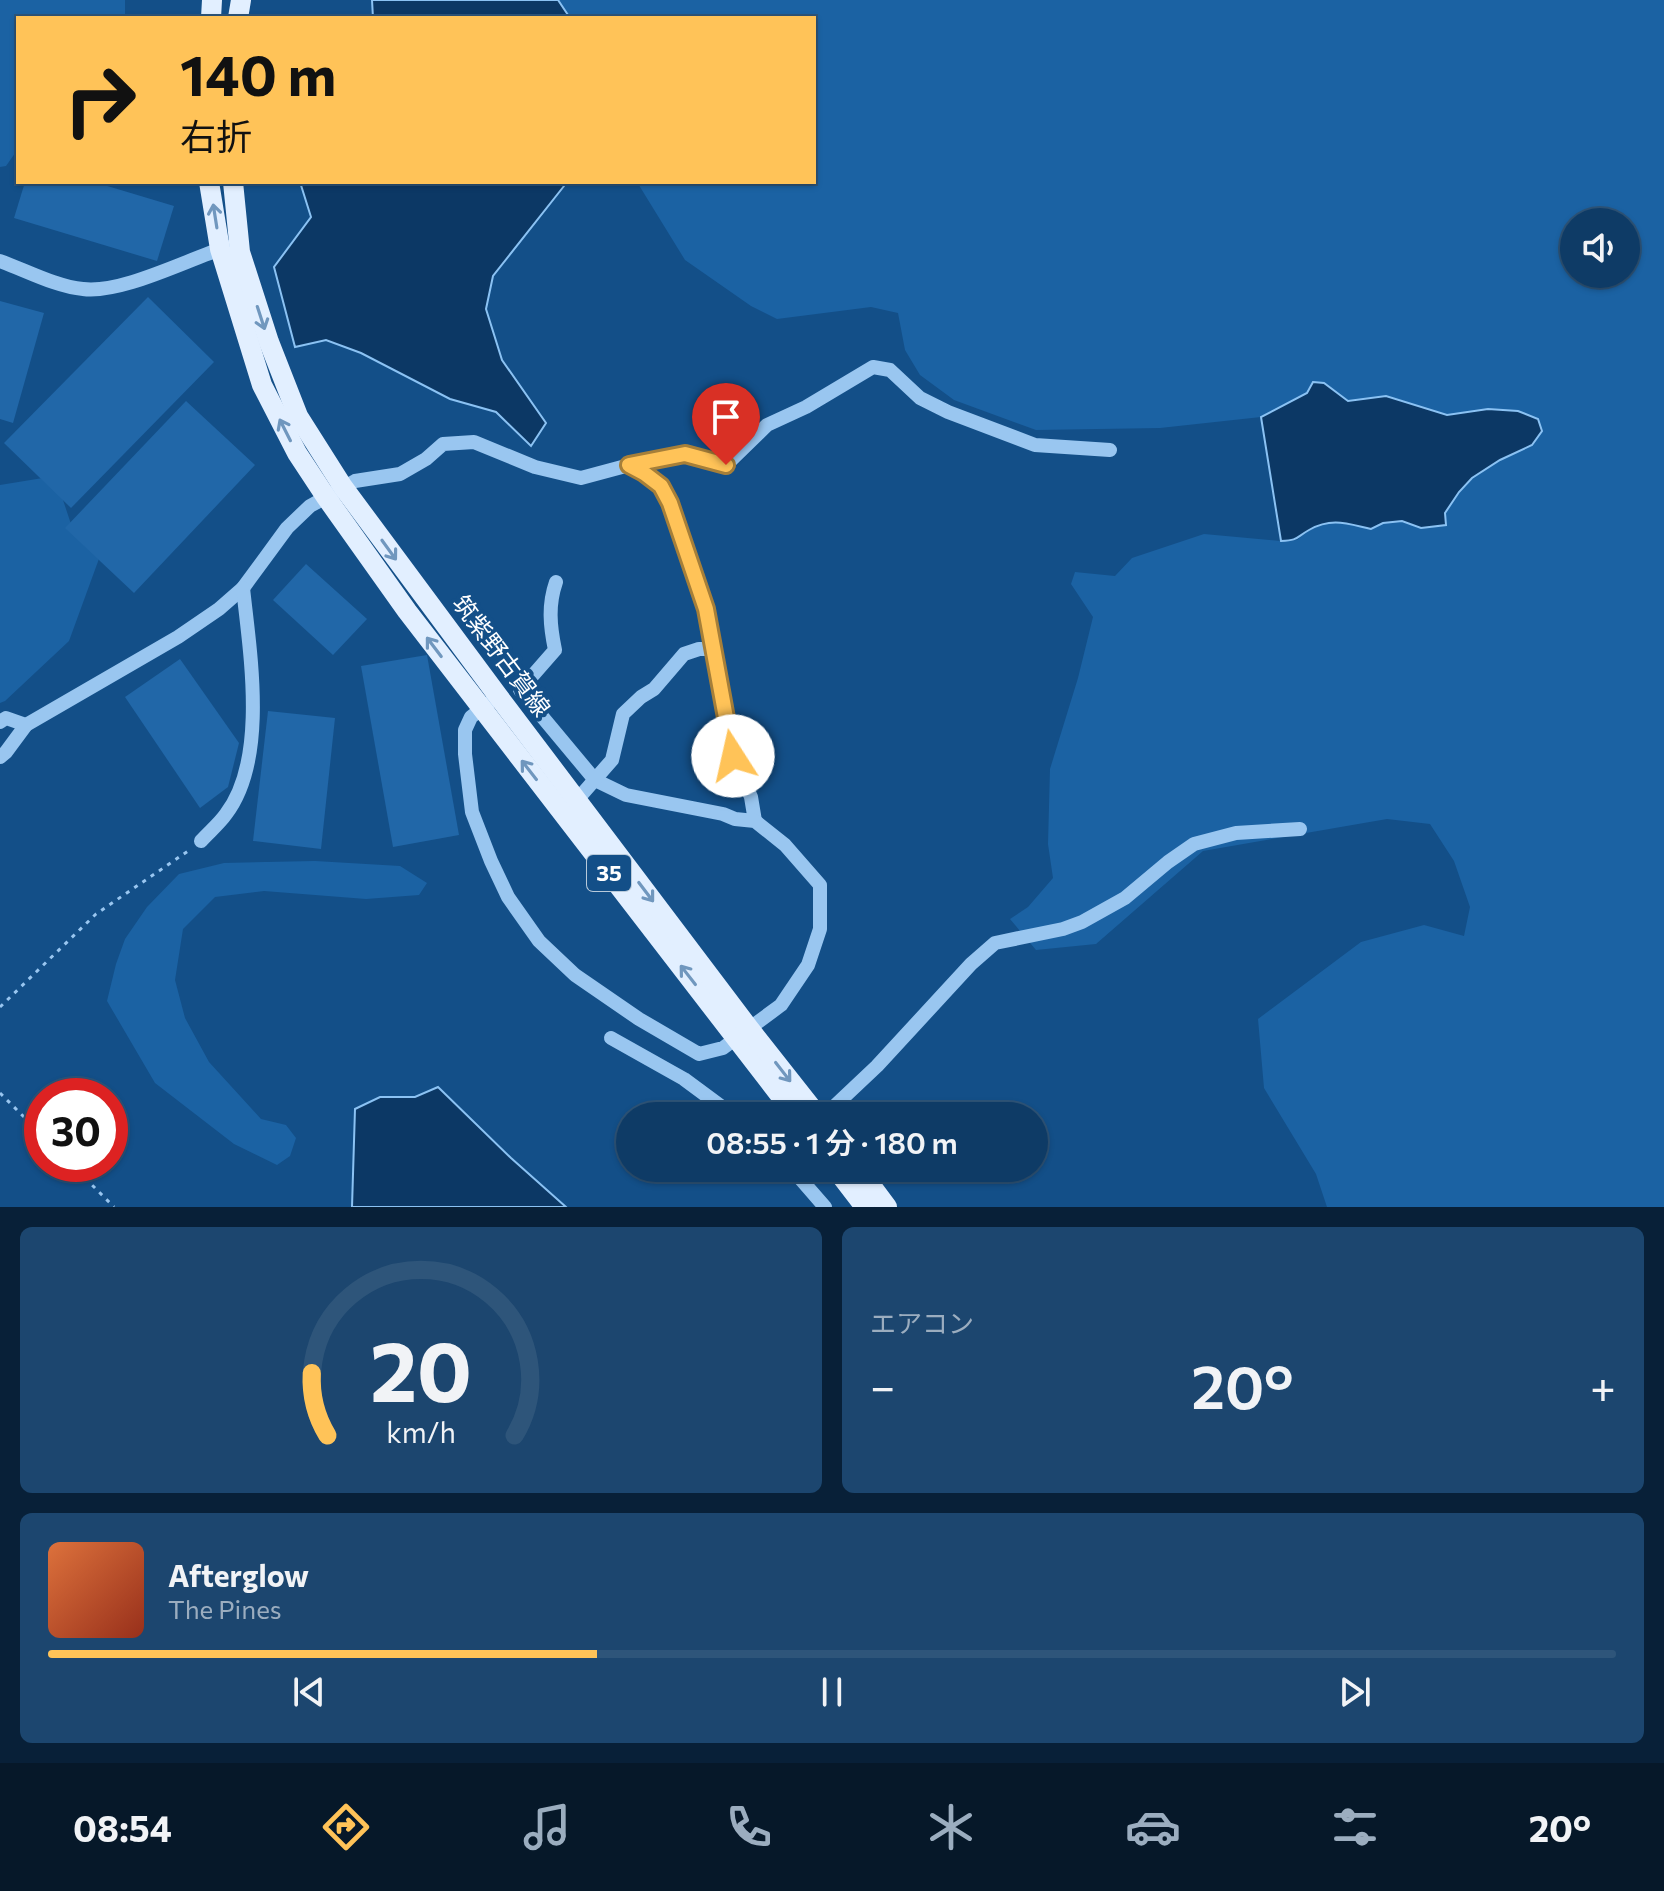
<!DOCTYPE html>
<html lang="ja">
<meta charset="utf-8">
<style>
body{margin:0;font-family:Commissioner,"Noto Sans JP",sans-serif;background:#1c466f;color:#f1f3f6;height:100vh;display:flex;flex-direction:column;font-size:30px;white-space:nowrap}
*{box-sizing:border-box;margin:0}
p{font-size:26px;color:#9badbf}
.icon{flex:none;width:44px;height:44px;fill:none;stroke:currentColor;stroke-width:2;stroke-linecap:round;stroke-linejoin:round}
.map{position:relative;height:1207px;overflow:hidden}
.details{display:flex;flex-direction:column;gap:20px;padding:20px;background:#082038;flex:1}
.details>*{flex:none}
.guide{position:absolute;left:16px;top:16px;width:800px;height:168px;border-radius:0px;box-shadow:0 2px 6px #0004,0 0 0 2px #2e557a;background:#ffc358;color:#111;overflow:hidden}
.controls{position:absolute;left:1560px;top:208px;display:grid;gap:16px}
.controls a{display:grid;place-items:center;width:80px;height:80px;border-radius:50%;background:#0e3b66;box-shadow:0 2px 6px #0004,0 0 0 2px #2e557a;font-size:40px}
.speed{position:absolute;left:24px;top:1078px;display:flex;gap:16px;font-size:40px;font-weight:700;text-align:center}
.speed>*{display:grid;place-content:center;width:104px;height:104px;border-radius:50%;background:#0e3b66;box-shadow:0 2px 6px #0004,0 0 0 2px #2e557a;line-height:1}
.speed .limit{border:12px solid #d22;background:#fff;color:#111}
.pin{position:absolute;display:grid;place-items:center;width:68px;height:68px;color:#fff;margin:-82px -34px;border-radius:50% 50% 50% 0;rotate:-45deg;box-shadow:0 0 8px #0007}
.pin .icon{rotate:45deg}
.me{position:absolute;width:88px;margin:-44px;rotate:350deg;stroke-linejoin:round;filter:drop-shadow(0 0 6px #0008)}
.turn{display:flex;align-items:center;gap:28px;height:168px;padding:0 32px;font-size:36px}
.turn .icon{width:104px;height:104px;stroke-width:2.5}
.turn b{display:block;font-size:56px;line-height:68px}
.big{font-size:60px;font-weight:600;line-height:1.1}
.details .widget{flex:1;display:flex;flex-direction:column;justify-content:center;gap:12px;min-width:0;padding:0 28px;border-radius:12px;background:#1c466f}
.details .dial{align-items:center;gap:0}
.dial svg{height:208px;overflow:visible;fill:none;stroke:#2e557a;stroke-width:7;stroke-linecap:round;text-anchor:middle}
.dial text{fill:#f1f3f6;stroke:none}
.song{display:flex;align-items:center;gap:24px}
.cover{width:96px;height:96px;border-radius:12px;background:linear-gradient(135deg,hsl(20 70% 55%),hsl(10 70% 35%))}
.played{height:8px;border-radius:4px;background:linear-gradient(90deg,#ffc358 35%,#2e557a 35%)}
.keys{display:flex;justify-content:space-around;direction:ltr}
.heat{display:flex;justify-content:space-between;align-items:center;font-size:44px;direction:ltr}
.details .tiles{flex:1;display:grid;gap:20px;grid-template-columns:1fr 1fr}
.widget:last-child{grid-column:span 2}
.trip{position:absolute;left:616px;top:1102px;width:432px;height:80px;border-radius:40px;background:#0e3b66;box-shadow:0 2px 6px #0004,0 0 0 2px #2e557a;font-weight:600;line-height:80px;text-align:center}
.dock{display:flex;height:128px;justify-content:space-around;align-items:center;background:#061829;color:#9badbf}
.dock .icon{width:56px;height:56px}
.dock .active{color:#ffc358}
.dock b{font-size:36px;color:#f1f3f6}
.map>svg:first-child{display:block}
.green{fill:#1b62a3;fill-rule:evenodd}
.water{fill:#0c3865;stroke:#8bc2f3;stroke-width:2}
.building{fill:#2167a8}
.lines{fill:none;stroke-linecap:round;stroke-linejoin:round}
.path{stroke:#99c6f0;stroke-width:3;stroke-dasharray:4 6;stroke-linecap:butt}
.minor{stroke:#99c6f0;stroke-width:14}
.major{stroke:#e2efff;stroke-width:20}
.oneway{stroke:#7097be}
.route-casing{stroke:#a67f39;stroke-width:20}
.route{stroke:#ffc358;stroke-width:14}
.labels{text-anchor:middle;stroke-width:8;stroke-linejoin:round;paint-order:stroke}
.shield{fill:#134f88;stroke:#b8cadb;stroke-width:2}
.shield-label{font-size:22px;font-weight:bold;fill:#fff}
.street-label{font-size:24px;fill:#fff;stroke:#134f88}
</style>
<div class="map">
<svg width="1664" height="1207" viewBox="0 0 1664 1207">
<rect width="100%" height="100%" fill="#134f88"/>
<g class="green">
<polygon points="0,0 125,0 125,18 18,18 18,149 6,166 0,167"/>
<path d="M558,0H1664V1207H1327L1316,1174L1264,1088L1258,1019L1361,942L1424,925L1464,936L1470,907L1454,861L1430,824L1387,819L1203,851L1096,944L1036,950L1010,919L1028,907L1053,878L1048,844L1050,769L1078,678L1093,617L1071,584L1075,572L1115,576L1132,558L1204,534L1281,541L1297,540L1308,531L1326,523L1342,521L1371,529L1383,523L1402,521L1421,528L1445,526V513L1459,492L1472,478L1500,460L1533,445L1518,411L1488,409L1447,415L1386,396L1348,401L1335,391L1307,393L1261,417L1160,428L1036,430L954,400L920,375L905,350L898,313L871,307L777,319L751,306L685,260L637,182H814V18H570ZM1574,222H1626V274H1574Z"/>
<polygon points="55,476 72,527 100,556 69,641 5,701 0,703 0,485"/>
<polygon points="315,861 400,866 427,883 419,895 366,899 264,891 215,897 183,929 175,980 185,1018 209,1062 261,1119 286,1125 296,1138 290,1156 277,1165 234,1144 155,1083 107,1001 116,964 125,939 147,907 179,874 224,863"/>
</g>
<g class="water">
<polygon points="372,0 558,0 570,18 373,18"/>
<polygon points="300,182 564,182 564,186 493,276 486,309 502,360 546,423 531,446 496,412 450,399 361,353 326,340 295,347 274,267 311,217"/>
<path d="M1313,382L1324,383L1348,401L1386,396L1447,415L1488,409L1518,411L1538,419L1542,431L1532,445L1500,460L1472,478L1459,492L1445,513L1446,525L1421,528L1402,521L1383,523L1371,529C1348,524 1332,517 1309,530C1295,538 1299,540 1281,541L1261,417L1307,393Z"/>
<polygon points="438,1087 511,1158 566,1207 352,1207 355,1109 380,1097 415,1097"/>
</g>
<g class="building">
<polygon points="25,182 94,182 174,206 157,261 14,218"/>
<polygon points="148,297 214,362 71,508 4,443"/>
<polygon points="0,301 44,313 13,423 0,419"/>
<polygon points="186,401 255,465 134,593 65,528"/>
<polygon points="306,564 367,619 333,655 273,600"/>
<polygon points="427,655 459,835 393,847 361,666"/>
<polygon points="180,659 239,743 228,787 200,808 125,697"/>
<polygon points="268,711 335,718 321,849 253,841"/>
</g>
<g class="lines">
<g class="path">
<polyline points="0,1007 96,914 191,849"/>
<polyline points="0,1093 42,1135"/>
<polyline points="71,1164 114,1207"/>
</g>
<g class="minor">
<path d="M0,261C25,270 57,287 83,289C122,294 188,259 227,247"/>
<polyline points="629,465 644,473 661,486 670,503 706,609 733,756 751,797 755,821"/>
<path d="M489,703L471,717L465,730V754L472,812L491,861L508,897L539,941L575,975L639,1019L699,1054L723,1048L781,1005L808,965L820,929V885L785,845L755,821L735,819L723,814L626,795L595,780L520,690L555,650C550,626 548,605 556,582"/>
<polyline points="0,722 6,718 26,725"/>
<polyline points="0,757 6,752 26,725 178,637 219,609 243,588 287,528 310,506 355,481 400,474 426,459 443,444 474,442 535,467 581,478 648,460 685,454 726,465 767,425 806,407 873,367 890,370 920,398 948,412 1035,445 1110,450"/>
<polyline points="577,800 612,760 623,714 641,697 654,689 684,654 699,649 714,649"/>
<path d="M201,841C209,832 219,824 226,814C268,759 250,653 243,588"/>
<polyline points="611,1038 684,1079 734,1116"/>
<polyline points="824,1116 877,1066 971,964 995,943 1063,929 1082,922 1125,898 1168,862 1194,844 1236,833 1300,829"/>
<polyline points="791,1168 825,1207"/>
</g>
<g class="major">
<polyline points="211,18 212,0"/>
<polyline points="238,18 241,0"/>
<polyline points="209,182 220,249 262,385 297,453 326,497 407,611 796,1116"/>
<polyline points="233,182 240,252 269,342 298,416 343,487 498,696 748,1027 818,1116"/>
<polyline points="835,1168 865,1207"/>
<polyline points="858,1168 887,1207"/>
</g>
</g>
<defs><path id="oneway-shaft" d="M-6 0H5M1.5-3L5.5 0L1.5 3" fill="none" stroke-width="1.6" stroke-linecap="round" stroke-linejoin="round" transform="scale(2)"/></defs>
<g class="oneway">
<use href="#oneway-shaft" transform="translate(215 216) rotate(-99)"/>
<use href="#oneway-shaft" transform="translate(261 318) rotate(72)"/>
<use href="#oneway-shaft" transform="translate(285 430) rotate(-117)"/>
<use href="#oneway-shaft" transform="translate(389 550) rotate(54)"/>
<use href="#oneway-shaft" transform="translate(434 647) rotate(-127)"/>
<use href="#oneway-shaft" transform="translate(529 770) rotate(-128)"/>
<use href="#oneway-shaft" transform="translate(646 892) rotate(53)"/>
<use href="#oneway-shaft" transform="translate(688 975) rotate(-128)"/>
<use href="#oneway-shaft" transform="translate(783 1072) rotate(52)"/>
</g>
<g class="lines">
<g class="route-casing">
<polyline id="route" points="726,465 685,454 629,465 644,473 661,486 670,503 706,609 733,756"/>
</g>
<use href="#route" class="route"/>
</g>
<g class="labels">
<rect class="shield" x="587" y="855" width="44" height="36" rx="6"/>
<g class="shield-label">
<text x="609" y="881">35</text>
</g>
<g class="street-label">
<text transform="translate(501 656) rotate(53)" y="8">筑紫野古賀線</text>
</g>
</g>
</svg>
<div class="controls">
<a><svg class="icon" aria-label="sound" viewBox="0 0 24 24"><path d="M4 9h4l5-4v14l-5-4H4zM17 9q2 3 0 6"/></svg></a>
</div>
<div class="speed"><div class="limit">30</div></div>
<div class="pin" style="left:726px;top:465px;background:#d93025"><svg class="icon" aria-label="arrive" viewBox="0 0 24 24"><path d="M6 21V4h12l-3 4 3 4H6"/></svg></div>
<svg class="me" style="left:733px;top:756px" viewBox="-20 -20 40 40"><circle r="19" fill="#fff"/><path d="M0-13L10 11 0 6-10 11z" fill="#ffc358"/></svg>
<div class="trip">08:55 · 1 分 · 180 m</div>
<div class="guide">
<div class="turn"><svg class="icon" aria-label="right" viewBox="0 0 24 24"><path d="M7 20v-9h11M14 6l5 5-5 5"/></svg><div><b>140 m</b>右折</div></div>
</div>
</div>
<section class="details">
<div class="tiles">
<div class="widget dial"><svg viewBox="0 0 100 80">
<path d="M14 69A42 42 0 1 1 86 69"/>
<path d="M14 69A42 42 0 0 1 8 45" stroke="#ffc358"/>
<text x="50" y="56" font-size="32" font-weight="700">20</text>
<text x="50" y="72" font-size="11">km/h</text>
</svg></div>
<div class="widget"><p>エアコン</p>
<div class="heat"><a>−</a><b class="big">20°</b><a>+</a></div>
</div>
<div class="widget">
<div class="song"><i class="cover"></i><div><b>Afterglow</b><p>The Pines</p></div></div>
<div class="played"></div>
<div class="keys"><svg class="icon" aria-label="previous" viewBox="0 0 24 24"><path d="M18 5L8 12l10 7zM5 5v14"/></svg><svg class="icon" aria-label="pause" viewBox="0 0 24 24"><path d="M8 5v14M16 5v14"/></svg><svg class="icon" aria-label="next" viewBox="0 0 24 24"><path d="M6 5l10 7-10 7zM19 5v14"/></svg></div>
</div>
</div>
</section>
<nav class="dock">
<b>08:54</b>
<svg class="icon active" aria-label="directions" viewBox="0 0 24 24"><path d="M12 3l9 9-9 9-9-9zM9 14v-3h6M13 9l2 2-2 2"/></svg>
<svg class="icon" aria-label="music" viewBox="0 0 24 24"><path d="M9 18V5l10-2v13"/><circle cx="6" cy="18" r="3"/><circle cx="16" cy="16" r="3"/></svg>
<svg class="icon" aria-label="phone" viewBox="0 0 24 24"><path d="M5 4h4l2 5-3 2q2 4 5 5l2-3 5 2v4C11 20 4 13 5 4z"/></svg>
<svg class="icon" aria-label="climate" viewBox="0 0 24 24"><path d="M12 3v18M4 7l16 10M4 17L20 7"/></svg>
<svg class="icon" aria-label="car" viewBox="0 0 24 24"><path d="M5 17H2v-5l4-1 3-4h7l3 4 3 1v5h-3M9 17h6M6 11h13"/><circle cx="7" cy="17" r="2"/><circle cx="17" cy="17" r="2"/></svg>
<svg class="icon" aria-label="filters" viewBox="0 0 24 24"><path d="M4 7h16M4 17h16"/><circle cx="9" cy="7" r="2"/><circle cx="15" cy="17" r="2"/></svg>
<b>20°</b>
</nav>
